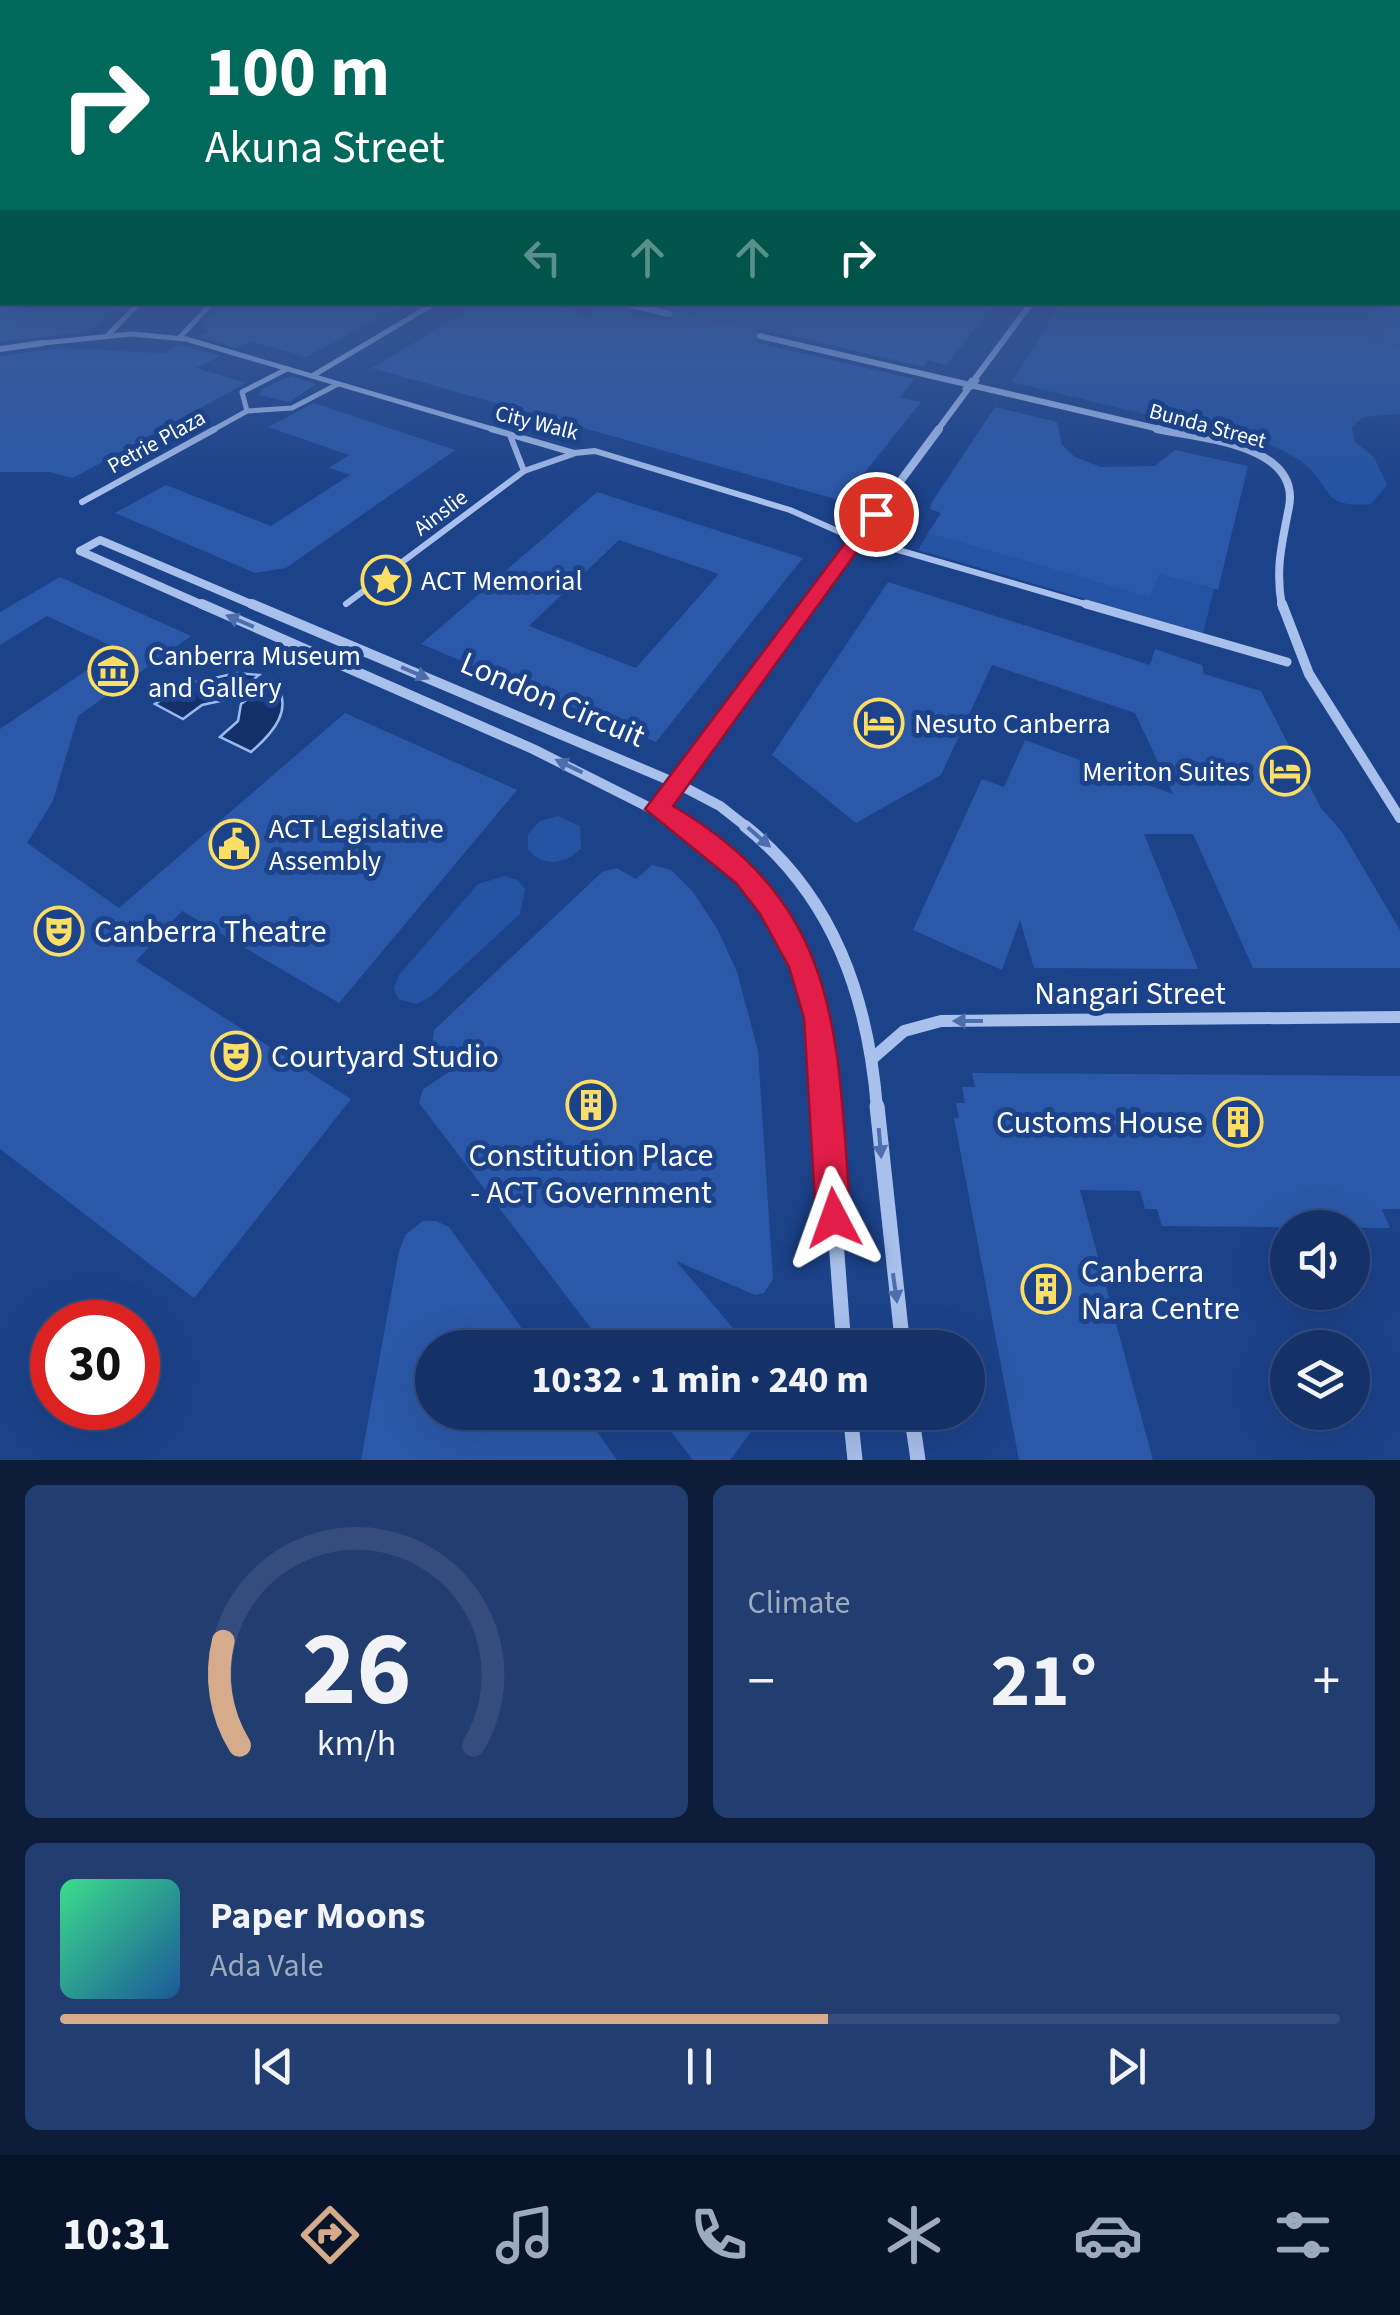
<!DOCTYPE html>
<meta charset="utf-8">
<style>
body{margin:0;font-family:"Source Sans 3",sans-serif;background:#223e71;color:#f1f3f6;height:100vh;display:flex;flex-direction:column;font-size:38px;white-space:nowrap}
*{box-sizing:border-box;margin:0}
p{font-size:32px;color:#9daac0}
.icon{flex:none;width:55px;height:55px;fill:none;stroke:currentColor;stroke-width:2;stroke-linecap:round;stroke-linejoin:round}
.map{position:relative;height:1460px;overflow:hidden}
.panel{display:flex;flex-direction:column;gap:25px;padding:25px;background:#0c1c39;flex:1}
.panel>*{flex:none}
.guide{position:absolute;left:0px;top:0px;width:1400px;height:305px;box-shadow:0 10px 40px #0002,0 0 0 2px #344d7c;background:#00695c;color:#fff;overflow:hidden}
.tools{position:absolute;left:1270px;top:1210px;display:grid;gap:20px}
.tools a{display:grid;place-items:center;width:100px;height:100px;border-radius:50%;background:#153268;box-shadow:0 10px 40px #0002,0 0 0 2px #344d7c;font-size:50px}
.speed{position:absolute;left:30px;top:1300px;display:flex;gap:20px;font-size:50px;font-weight:700;text-align:center}
.speed>*{display:grid;place-content:center;width:130px;height:130px;border-radius:50%;background:#153268;box-shadow:0 10px 40px #0002,0 0 0 2px #344d7c;line-height:1}
.speed .limit{border:15px solid #d22;background:#fff;color:#111}
.pin{position:absolute;display:grid;place-items:center;width:85px;height:85px;color:#fff;margin:-42px;border:5px solid #fff;border-radius:50%;box-shadow:0 2px 10px #0007}
.me{position:absolute;width:110px;margin:-55px;rotate:356deg;stroke-linejoin:round;filter:drop-shadow(0 0 8px #0008)}
.turn{display:flex;align-items:center;gap:35px;height:210px;padding:0 40px;font-size:45px}
.turn .icon{width:130px;height:130px;stroke-width:2.5}
.turn b{display:block;font-size:70px;line-height:85px}
.lanes{display:flex;align-items:center;height:95px;padding:0 40px;background:#0003;justify-content:center;gap:50px;direction:ltr}
.lanes .off{opacity:.35}
.big{font-size:75px;font-weight:700;line-height:1.1}
.panel .widget{flex:1;display:flex;flex-direction:column;justify-content:center;gap:15px;min-width:0;padding:0 35px;border-radius:15px;background:#223e71}
.panel .dial{align-items:center;gap:0}
.dial svg{height:260px;overflow:visible;fill:none;stroke:#344d7c;stroke-width:7;stroke-linecap:round;text-anchor:middle}
.dial text{fill:#f1f3f6;stroke:none}
.song{display:flex;align-items:center;gap:30px}
.cover{width:120px;height:120px;border-radius:15px;background:linear-gradient(135deg,hsl(150 70% 55%),hsl(210 70% 35%))}
.played{height:10px;border-radius:5px;background:linear-gradient(90deg,#d6ab8b 60%,#344d7c 60%)}
.keys{display:flex;justify-content:space-around;direction:ltr}
.heat{display:flex;justify-content:space-between;align-items:center;font-size:55px;direction:ltr}
.panel .tiles{flex:1;display:grid;gap:25px;grid-template-columns:1fr 1fr}
.widget:last-child{grid-column:span 2}
.trip{position:absolute;left:415px;top:1330px;width:570px;height:100px;border-radius:50px;background:#153268;box-shadow:0 10px 40px #0002,0 0 0 2px #344d7c;font-weight:700;line-height:100px;text-align:center}
.tab-bar{display:flex;height:160px;justify-content:space-around;align-items:center;background:#08142a;color:#9daac0}
.tab-bar .icon{width:70px;height:70px}
.tab-bar .active{color:#d6ab8b}
.tab-bar b{font-size:45px;color:#f1f3f6}
.map>svg:first-child{display:block}
.green{fill:#2553a3}
.water{fill:#133069;stroke:#9abaee;stroke-width:2.5}
.building{fill:#2b58a8;fill-rule:evenodd}
.lines{fill:none;stroke-linecap:round;stroke-linejoin:round}
.minor-tunnel{stroke:#3e5e9c;stroke-width:6;stroke-dasharray:6 2.5;stroke-linecap:butt}
.pedestrian-far2{stroke:#a7c0ec;stroke-width:5}
.pedestrian-far1{stroke:#a7c0ec;stroke-width:6}
.pedestrian{stroke:#a7c0ec;stroke-width:9}
.minor-far4{stroke:#a7c0ec;stroke-width:6}
.minor-far3{stroke:#a7c0ec;stroke-width:8}
.minor-far2{stroke:#a7c0ec;stroke-width:10}
.minor-far1{stroke:#a7c0ec;stroke-width:12}
.minor{stroke:#a7c0ec;stroke-width:15}
.tertiary{fill:#a7c0ec;fill-rule:evenodd}
.primary{fill:#edf2ff;fill-rule:evenodd}
.oneway{fill:#4d6eac}
.route{fill:#e11d48;stroke:#92132f;stroke-width:2.5}
.labels{text-anchor:middle;stroke-width:10;stroke-linejoin:round;paint-order:stroke}
.far-street-label{font-size:22px;fill:#fff;stroke:#1c428a}
.poi-label{font-size:28px;fill:#fff;stroke:#1c428a;text-anchor:start}
.near-street-label{font-size:32px;fill:#fff;stroke:#1c428a}
.near-poi-label{font-size:32px;fill:#fff;stroke:#1c428a;text-anchor:start}
</style>
<div class="map">
<svg width="1400" height="1460" viewBox="0 0 1400 1460">
<rect width="100%" height="100%" fill="#1c428a"/>
<g class="green">
<path d="M1370,302L1400,308V414L1363,417L1352,427L1355,442L1374,457L1387,485L1371,504C1321,509 1332,487 1306,465C1295,456 1281,450 1269,444L1012,382L1061,303Z"/>
<polygon points="928,533 1076,550 1214,589 1203,633 918,550"/>
<path d="M558,816L580,826L581,848C565,865 542,868 528,849V834L540,821Z"/>
<polygon points="505,876 518,880 525,889 520,914 430,997 416,1004 398,999 394,988 399,975 478,884"/>
</g>
<g class="water">
<polygon points="237,673 259,675 229,699 202,705 183,719 155,704 187,684"/>
<path d="M273,680C296,708 273,733 251,752L220,737L238,721L241,704Z"/>
</g>
<g class="building">
<polygon points="0,302 131,302 87,332 0,342"/>
<polygon points="219,302 410,302 306,357 251,341 237,348 198,336 209,331 203,322"/>
<polygon points="482,302 536,302 592,316 594,302 610,302 615,309 668,321 675,318 674,310 650,302 997,302 946,365 928,360 923,367 762,329 754,332 758,343 914,379 900,398 921,402 842,501 372,368"/>
<polygon points="180,345 220,356 196,368 246,383 73,478 49,472 0,472 0,356 59,348 164,353"/>
<polygon points="291,376 316,384 290,402 259,395 264,388"/>
<polygon points="314,403 455,450 286,568 255,573 115,513 166,485 271,526 350,475 329,468 349,455 268,427"/>
<polygon points="995,407 1057,422 1062,445 1075,457 1101,467 1155,466 1175,450 1248,466 1218,590 1159,574 1150,597 928,533 941,513 930,509 932,502"/>
<path d="M597,492L803,558L656,742L421,644ZM619,540L719,574L636,668L529,626Z"/>
<polygon points="60,577 191,636 78,716 53,801 27,843 119,908 345,713 517,790 339,1003 182,911 136,961 351,1099 194,1298 0,1149 0,729 118,649 47,616 0,645 0,612"/>
<polygon points="888,582 1150,665 1155,649 1202,665 1204,674 1261,691 1321,808 1342,832 1400,930 1400,968 1253,968 1193,834 1144,834 1198,969 1034,968 1020,920 1002,970 913,930 982,779 1004,787 1025,740 1173,794 1135,713 992,665 941,775 856,823 772,755"/>
<polygon points="652,865 671,870 693,892 718,930 737,972 758,1051 773,1279 764,1293 755,1295 676,1261 750,1348 606,1348 419,1103 423,1089 457,1067 432,1049 434,1030 602,872 617,868 636,879"/>
<polygon points="972,1073 1400,1076 1400,1209 1382,1209 1390,1228 1162,1226 1157,1209 1145,1209 1140,1191 1080,1190 1153,1460 1019,1460 954,1118 959,1118 956,1103 965,1103 962,1087 975,1087"/>
<polygon points="423,1221 436,1221 449,1227 536,1348 432,1348 432,1412 583,1412 617,1460 361,1460 399,1251 406,1234"/>
<polygon points="656,1412 766,1412 730,1460 693,1460"/>
</g>
<g class="lines">
<polyline class="minor-tunnel" points="669,314 760,336"/>
<g class="pedestrian-far2">
<polyline points="108,335 140,302"/>
<polyline points="180,337 213,302"/>
<polyline points="43,343 131,334 186,339 499,431"/>
<polyline points="312,376 437,302"/>
<polyline points="247,411 292,408 338,384"/>
<polyline points="211,431 247,411 242,392 287,369"/>
</g>
<g class="pedestrian-far1">
<polyline points="491,429 574,453 595,451 790,510 842,533"/>
<polyline points="524,471 573,454"/>
<polyline points="82,502 215,429"/>
<polyline points="874,543 1095,607"/>
<polyline points="346,604 524,471 510,435"/>
</g>
<polyline class="pedestrian" points="1086,604 1287,662"/>
<g class="minor-far4">
<polyline points="617,302 669,314"/>
<polyline points="760,336 1168,431"/>
<polyline points="0,349 43,343"/>
<polyline points="974,380 1032,302"/>
<polyline points="937,431 968,389"/>
</g>
<g class="minor-far3">
<path d="M1157,429C1199,438 1301,444 1289,507C1282,543 1275,569 1282,607"/>
<polyline points="80,551 100,540 258,607"/>
<polyline points="80,551 207,607"/>
<polyline points="807,607 939,429"/>
</g>
<g class="minor-far2">
<polyline points="202,604 533,749 690,828"/>
<polyline points="252,604 678,784 720,806 748,828"/>
<polyline points="1282,604 1309,674 1400,818"/>
<polyline points="326,656 364,652"/>
<polyline points="657,809 809,604"/>
</g>
<g class="minor-far1">
<path d="M686,826C751,864 802,942 818,1014C825,1044 824,1078 826,1108"/>
<path d="M745,826C834,897 868,998 877,1108"/>
<polyline points="873,1058 904,1031 941,1021 1400,1017"/>
</g>
<g class="minor">
<polyline points="826,1106 844,1348"/>
<polyline points="877,1106 903,1348"/>
<polyline points="850,1412 855,1460"/>
<polyline points="911,1412 918,1460"/>
</g>
<polygon class="tertiary" points="974,377 980,380 974,389 964,391 962,389 970,378"/>
<polygon class="primary" points="1398,299 1400,308 1384,302 1398,302"/>
</g>
<defs><path id="oneway-solid" d="M-6-.8H1V-3.2L6.5 0L1 3.2V.8H-6Z" transform="scale(2.5)"/></defs>
<g class="oneway">
<use href="#oneway-solid" transform="translate(240 621) rotate(-157)"/>
<use href="#oneway-solid" transform="translate(415 673) rotate(23)"/>
<use href="#oneway-solid" transform="translate(569 766) rotate(-154)"/>
<use href="#oneway-solid" transform="translate(759 837) rotate(41)"/>
<use href="#oneway-solid" transform="translate(968 1021) rotate(180)"/>
<use href="#oneway-solid" transform="translate(880 1143) rotate(85)"/>
<use href="#oneway-solid" transform="translate(895 1288) rotate(82)"/>
</g>
<linearGradient id="sky" x2="0" y2="1"><stop stop-color="#0f244c"/><stop offset="0.59" stop-color="#3a5a98"/><stop offset="1" stop-color="#3a5a98" stop-opacity="0"/></linearGradient>
<rect width="1400" height="495" fill="url(#sky)"/>
<path class="route" d="M869,511L884,514L673,806C847,908 836,1041 851,1218L846,1230L834,1235L821,1230L816,1218L804,1018L789,967L760,914L736,883L645,809Z"/>
<defs>
<g id="sight-ring" transform="scale(2.5)"><circle r="9.5" fill="#1c428a" stroke="#fdde65" stroke-width="1.5"/><path d="M0-6L1.8-2.2L6-1.7L2.9 1.2L3.7 5.4L0 3.3L-3.7 5.4L-2.9 1.2L-6-1.7L-1.8-2.2Z" fill="#fdde65"/></g>
<g id="museum-ring" transform="scale(2.5)"><circle r="9.5" fill="#1c428a" stroke="#fdde65" stroke-width="1.5"/><path d="M0-6L6-3V-2H-6V-3ZM-5-1h2V3h-2ZM-1-1h2V3h-2ZM3-1h2V3H3ZM-6 4H6V6H-6Z" fill="#fdde65"/></g>
<g id="hotel-ring" transform="scale(2.5)"><circle r="9.5" fill="#1c428a" stroke="#fdde65" stroke-width="1.5"/><path d="M-6-4.5h1.5V1H6V5H4.5V3h-9V5H-6ZM-4 0a1.8 1.8 0 1 1 3.6 0ZM.5 0V-2.5h3Q6-2.5 6 0Z" fill="#fdde65"/></g>
<g id="civic-ring" transform="scale(2.5)"><circle r="9.5" fill="#1c428a" stroke="#fdde65" stroke-width="1.5"/><path d="M-.6-6.5H3V-4.5H.6V-3L4-1V1h2V6H-6V1h2V-1L-.6-3ZM-1.2 2.5V6h2.4V2.5Z" fill="#fdde65"/></g>
<g id="theatre-ring" transform="scale(2.5)"><circle r="9.5" fill="#1c428a" stroke="#fdde65" stroke-width="1.5"/><path d="M-5-5.5Q0-4 5-5.5V0Q5 5 0 6Q-5 5-5 0ZM-3.3-2.5H-1v1.5H-3.3ZM1-2.5H3.3v1.5H1ZM-2.8 1Q0 5.5 2.8 1Z" fill="#fdde65"/></g>
<g id="building-ring" transform="scale(2.5)"><circle r="9.5" fill="#1c428a" stroke="#fdde65" stroke-width="1.5"/><path d="M-4-6H4V6H1V3H-1V6H-4ZM-2.5-4.3h1.7v1.8h-1.7ZM.8-4.3h1.7v1.8H.8ZM-2.5-1h1.7V.8h-1.7ZM.8-1h1.7V.8H.8Z" fill="#fdde65"/></g>
</defs>
<g fill-rule="evenodd">
<use href="#sight-ring" x="386" y="580"/>
<use href="#museum-ring" x="113" y="671"/>
<use href="#hotel-ring" x="879" y="723"/>
<use href="#hotel-ring" x="1285" y="771"/>
<use href="#civic-ring" x="234" y="844"/>
<use href="#theatre-ring" x="59" y="931"/>
<use href="#theatre-ring" x="236" y="1056"/>
<use href="#building-ring" x="591" y="1105"/>
<use href="#building-ring" x="1238" y="1122"/>
<use href="#building-ring" x="1046" y="1289"/>
</g>
<g class="labels">
<g class="far-street-label">
<text transform="translate(537 422) rotate(14)" y="8">City Walk</text>
<text transform="translate(1208 425) rotate(15)" y="8">Bunda Street</text>
<text transform="translate(156 441) rotate(-29)" y="8">Petrie Plaza</text>
<text transform="translate(440 512) rotate(-37)" y="8">Ainslie</text>
</g>
<g class="poi-label">
<text x="421" y="590">ACT Memorial</text>
<text x="148" y="665">Canberra Museum<tspan x="148" dy="32">and Gallery</tspan></text>
<text x="914" y="733">Nesuto Canberra</text>
<text x="1250" y="781" text-anchor="end">Meriton Suites</text>
<text x="269" y="838">ACT Legislative<tspan x="269" dy="32">Assembly</tspan></text>
</g>
<g class="near-street-label">
<text transform="translate(553 699) rotate(23)" y="11">London Circuit</text>
<text x="1130" y="1004">Nangari Street</text>
</g>
<g class="near-poi-label">
<text x="94" y="942">Canberra Theatre</text>
<text x="271" y="1067">Courtyard Studio</text>
<text x="1203" y="1133" text-anchor="end">Customs House</text>
<text x="591" y="1166" text-anchor="middle">Constitution Place<tspan x="591" dy="37">- ACT Government</tspan></text>
<text x="1081" y="1282">Canberra<tspan x="1081" dy="37">Nara Centre</tspan></text>
</g>
</g>
</svg>
<div class="tools">
<a><svg class="icon" aria-label="sound" viewBox="0 0 24 24"><path d="M4 9h4l5-4v14l-5-4H4zM17 9q2 3 0 6"/></svg></a>
<a><svg class="icon" aria-label="layers" viewBox="0 0 24 24"><path d="M12 4l9 5-9 5-9-5zM3 14l9 5 9-5"/></svg></a>
</div>
<div class="speed"><div class="limit">30</div></div>
<div class="pin" style="left:876px;top:514px;background:#d93025"><svg class="icon" aria-label="arrive" viewBox="0 0 24 24"><path d="M6 21V4h12l-3 4 3 4H6"/></svg></div>
<svg class="me" style="left:834px;top:1218px" viewBox="-20 -20 40 40"><path d="M0-17L14 15 0 8-14 15z" fill="#e11d48" stroke="#fff" stroke-width="4"/></svg>
<div class="trip">10:32 · 1 min · 240 m</div>
<div class="guide">
<div class="turn"><svg class="icon" aria-label="right" viewBox="0 0 24 24"><path d="M7 20v-9h11M14 6l5 5-5 5"/></svg><div><b>100 m</b>Akuna Street</div></div>
<div class="lanes"><svg class="icon off" aria-label="left" viewBox="0 0 24 24"><path d="M17 20v-9H6M10 6l-5 5 5 5"/></svg><svg class="icon off" aria-label="ahead" viewBox="0 0 24 24"><path d="M12 20V5M6 11l6-6 6 6"/></svg><svg class="icon off" aria-label="ahead" viewBox="0 0 24 24"><path d="M12 20V5M6 11l6-6 6 6"/></svg><svg class="icon" aria-label="right" viewBox="0 0 24 24"><path d="M7 20v-9h11M14 6l5 5-5 5"/></svg></div>
</div>
</div>
<section class="panel">
<div class="tiles">
<div class="widget dial"><svg viewBox="0 0 100 80">
<path d="M14 69A42 42 0 1 1 86 69"/>
<path d="M14 69A42 42 0 0 1 9 37" stroke="#d6ab8b"/>
<text x="50" y="56" font-size="32" font-weight="700">26</text>
<text x="50" y="72" font-size="11">km/h</text>
</svg></div>
<div class="widget"><p>Climate</p>
<div class="heat"><a>−</a><b class="big">21°</b><a>+</a></div>
</div>
<div class="widget">
<div class="song"><i class="cover"></i><div><b>Paper Moons</b><p>Ada Vale</p></div></div>
<div class="played"></div>
<div class="keys"><svg class="icon" aria-label="previous" viewBox="0 0 24 24"><path d="M18 5L8 12l10 7zM5 5v14"/></svg><svg class="icon" aria-label="pause" viewBox="0 0 24 24"><path d="M8 5v14M16 5v14"/></svg><svg class="icon" aria-label="next" viewBox="0 0 24 24"><path d="M6 5l10 7-10 7zM19 5v14"/></svg></div>
</div>
</div>
</section>
<nav class="tab-bar">
<b>10:31</b>
<svg class="icon active" aria-label="directions" viewBox="0 0 24 24"><path d="M12 3l9 9-9 9-9-9zM9 14v-3h6M13 9l2 2-2 2"/></svg>
<svg class="icon" aria-label="music" viewBox="0 0 24 24"><path d="M9 18V5l10-2v13"/><circle cx="6" cy="18" r="3"/><circle cx="16" cy="16" r="3"/></svg>
<svg class="icon" aria-label="phone" viewBox="0 0 24 24"><path d="M5 4h4l2 5-3 2q2 4 5 5l2-3 5 2v4C11 20 4 13 5 4z"/></svg>
<svg class="icon" aria-label="climate" viewBox="0 0 24 24"><path d="M12 3v18M4 7l16 10M4 17L20 7"/></svg>
<svg class="icon" aria-label="car" viewBox="0 0 24 24"><path d="M5 17H2v-5l4-1 3-4h7l3 4 3 1v5h-3M9 17h6M6 11h13"/><circle cx="7" cy="17" r="2"/><circle cx="17" cy="17" r="2"/></svg>
<svg class="icon" aria-label="filters" viewBox="0 0 24 24"><path d="M4 7h16M4 17h16"/><circle cx="9" cy="7" r="2"/><circle cx="15" cy="17" r="2"/></svg>
</nav>
